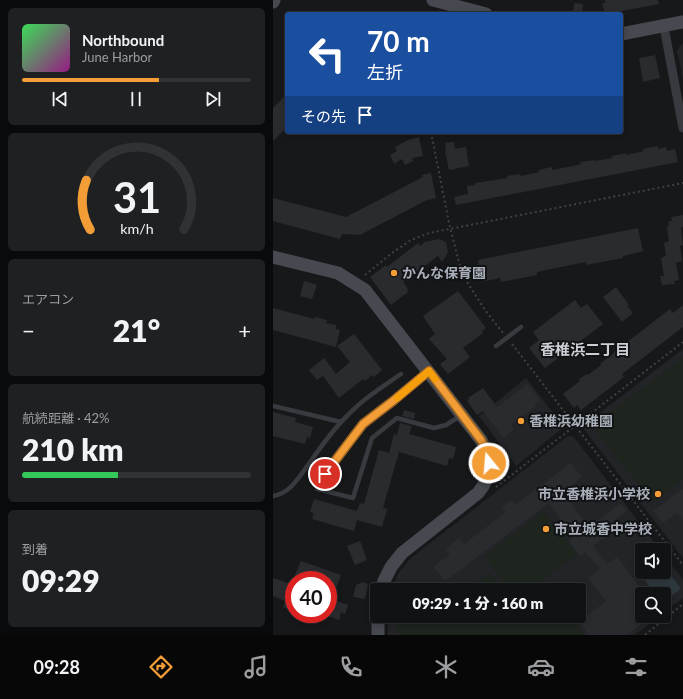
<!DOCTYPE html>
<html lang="ja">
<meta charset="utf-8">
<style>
body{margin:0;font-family:Lato,"Noto Sans JP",sans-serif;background:#1e2022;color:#f1f3f6;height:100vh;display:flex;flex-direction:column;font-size:15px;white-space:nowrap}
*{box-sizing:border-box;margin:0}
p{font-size:13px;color:#9c9ea0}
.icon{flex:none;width:22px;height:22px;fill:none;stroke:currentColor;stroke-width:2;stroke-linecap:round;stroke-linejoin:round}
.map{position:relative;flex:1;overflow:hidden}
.panel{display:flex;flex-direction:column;gap:8px;padding:8px;background:#090a0b;width:273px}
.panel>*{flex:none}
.guide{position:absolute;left:12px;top:12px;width:338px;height:122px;border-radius:4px;box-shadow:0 2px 6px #0003,0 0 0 1px #303234;background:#1a4fa0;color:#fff;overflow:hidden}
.fabs{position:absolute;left:362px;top:543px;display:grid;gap:8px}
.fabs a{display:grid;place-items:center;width:36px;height:36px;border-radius:4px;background:#111214;box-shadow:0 2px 6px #0003,0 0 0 1px #303234;font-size:20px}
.speed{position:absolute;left:12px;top:571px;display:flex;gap:8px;font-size:20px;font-weight:700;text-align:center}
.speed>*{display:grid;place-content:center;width:52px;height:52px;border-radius:50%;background:#111214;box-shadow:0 2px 6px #0003,0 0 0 1px #303234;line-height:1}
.speed .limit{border:6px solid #d22;background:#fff;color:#111}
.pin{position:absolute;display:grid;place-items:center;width:34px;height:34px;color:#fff;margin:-17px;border:2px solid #fff;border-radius:50%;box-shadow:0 1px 4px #0007}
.me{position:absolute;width:44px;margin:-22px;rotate:343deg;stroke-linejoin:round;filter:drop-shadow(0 0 3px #0008)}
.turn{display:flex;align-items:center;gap:14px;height:84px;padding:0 16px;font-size:18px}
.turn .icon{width:52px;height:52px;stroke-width:2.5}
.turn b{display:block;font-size:28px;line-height:34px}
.then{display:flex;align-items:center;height:38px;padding:0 16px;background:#0003;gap:8px;font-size:15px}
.big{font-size:30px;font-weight:800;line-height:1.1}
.panel .widget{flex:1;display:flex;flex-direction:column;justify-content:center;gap:6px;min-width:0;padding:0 14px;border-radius:6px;background:#1e2022}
.panel .dial{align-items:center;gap:0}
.dial svg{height:104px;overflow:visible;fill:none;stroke:#303234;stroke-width:7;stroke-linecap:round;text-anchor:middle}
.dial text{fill:#f1f3f6;stroke:none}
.song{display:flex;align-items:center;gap:12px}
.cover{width:48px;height:48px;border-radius:6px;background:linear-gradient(135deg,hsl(130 70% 55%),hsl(310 70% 35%))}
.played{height:4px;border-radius:2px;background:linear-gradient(90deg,#f39d36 60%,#303234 60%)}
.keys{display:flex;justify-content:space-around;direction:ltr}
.heat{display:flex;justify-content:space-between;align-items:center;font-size:22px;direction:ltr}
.charge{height:6px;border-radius:3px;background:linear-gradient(90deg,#34c759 42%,#303234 0)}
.trip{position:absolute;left:97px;top:583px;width:216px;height:40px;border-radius:4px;background:#111214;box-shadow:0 2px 6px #0003,0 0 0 1px #303234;font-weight:800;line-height:40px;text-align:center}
.tabs{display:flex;height:64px;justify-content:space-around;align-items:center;background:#070708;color:#9c9ea0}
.tabs .icon{width:28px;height:28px}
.tabs .on{color:#f39d36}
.tabs b{font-size:18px;color:#f1f3f6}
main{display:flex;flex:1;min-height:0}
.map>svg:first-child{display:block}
.built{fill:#232427}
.green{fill:#1d251e}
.water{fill:#2d393e}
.building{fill:#2a2b2e}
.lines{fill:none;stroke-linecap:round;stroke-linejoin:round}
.path{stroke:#3e4146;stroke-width:2;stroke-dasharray:2 3;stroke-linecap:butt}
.lane{stroke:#383a3f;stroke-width:4.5}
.street{stroke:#383a3f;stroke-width:9}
.secondary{stroke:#46494f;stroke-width:13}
.route-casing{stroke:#9e6623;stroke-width:10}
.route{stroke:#f39d36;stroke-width:7}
.slow{stroke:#f59e0b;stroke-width:7}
.poi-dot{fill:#f39d36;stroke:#121315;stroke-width:1.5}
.labels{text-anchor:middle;stroke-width:4;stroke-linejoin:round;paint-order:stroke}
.poi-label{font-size:14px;font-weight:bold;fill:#aab0ba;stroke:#121315;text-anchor:start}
.neighbourhood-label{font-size:15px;font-weight:bold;fill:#cbcfd5;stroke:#121315}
</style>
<main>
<section class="panel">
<div class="widget">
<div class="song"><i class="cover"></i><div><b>Northbound</b><p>June Harbor</p></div></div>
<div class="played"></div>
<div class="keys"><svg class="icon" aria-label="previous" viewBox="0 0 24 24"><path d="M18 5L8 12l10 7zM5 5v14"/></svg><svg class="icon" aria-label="pause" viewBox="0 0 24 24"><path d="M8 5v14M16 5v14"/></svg><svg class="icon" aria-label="next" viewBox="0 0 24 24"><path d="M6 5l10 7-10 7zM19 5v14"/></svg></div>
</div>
<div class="widget dial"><svg viewBox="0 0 100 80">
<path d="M14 69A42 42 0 1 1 86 69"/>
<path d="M14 69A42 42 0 0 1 11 31" stroke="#f39d36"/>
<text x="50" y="56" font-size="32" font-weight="700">31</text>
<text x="50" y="72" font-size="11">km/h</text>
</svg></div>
<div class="widget"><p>エアコン</p>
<div class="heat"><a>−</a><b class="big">21°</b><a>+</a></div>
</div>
<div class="widget"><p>航続距離 · 42%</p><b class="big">210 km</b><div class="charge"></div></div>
<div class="widget"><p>到着</p><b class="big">09:29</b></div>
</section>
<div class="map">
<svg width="410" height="635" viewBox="0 0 410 635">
<rect width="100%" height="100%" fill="#17181a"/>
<g class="built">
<polygon points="410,43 410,79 404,51"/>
<polygon points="410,349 410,558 311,429 311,425"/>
<polygon points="253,378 291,427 243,466 206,416"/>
<polygon points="295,436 301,437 387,550 369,550 369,572 391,572 391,555 410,580 410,598 391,612 391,594 369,594 369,616 386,616 362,635 115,635 115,616 306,616 306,590 118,590 125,574 138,558"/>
</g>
<g class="green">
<polygon points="410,358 410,480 380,502 322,431 329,426 325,421"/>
<polygon points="271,511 304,554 255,590 237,590 211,556"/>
<polygon points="218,573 231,590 193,590"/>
<polygon points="123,616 297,616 312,635 124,635"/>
</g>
<polygon class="water" points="391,565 408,589 391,601 391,594 382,594 366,572 369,569 369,572 391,572"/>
<g class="building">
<polygon points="332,0 385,0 386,4 332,14 329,3 333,3"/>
<polygon points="301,3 310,4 309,14 300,14"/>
<polygon points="382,55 387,78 370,82 366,58"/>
<polygon points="14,94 14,127 0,141 0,108"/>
<polygon points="146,137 150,156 139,158 140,161 132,165 129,159 121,164 117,155 124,151 122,147 135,140"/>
<polygon points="181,142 182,149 193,147 196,166 176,170 172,151 173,151 172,143"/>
<polygon points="385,146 385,149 393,147 394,151 402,149 405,162 183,205 181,197 195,194 194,186 202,185 202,183 235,178 234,176 247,174 248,176 266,172 265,170 279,167 279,170 300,166 308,164 307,162 322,160 322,161 339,158 339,156 353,153 353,155 371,151 370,149"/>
<polygon points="158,173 163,198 152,201 87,235 69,234 67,239 0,221 0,198 73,217 150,177 149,175"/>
<polygon points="410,215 410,227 408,228 410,245 407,246 409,261 403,263 406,280 401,281 402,284 389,285 387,276 391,276 388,258 393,256 391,243 396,241 394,227 396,226 395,222 399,221 398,217"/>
<polygon points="365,228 370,251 350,256 350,258 313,265 313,262 283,268 264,272 264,275 228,282 227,278 209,282 205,260"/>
<polygon points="166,239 173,242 175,252 169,262 165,256 130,282 135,289 134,290 135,292 118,305 97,277 113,265 114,267 145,243 147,246 152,242"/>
<polygon points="31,281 44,285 39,299 27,296"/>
<polygon points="343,287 356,305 354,306 360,313 349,322 330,297"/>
<polygon points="185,291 213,328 209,331 210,333 190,348 197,357 175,374 167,364 174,359 156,339 162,334 150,316"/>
<polygon points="302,300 308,308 314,304 330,324 272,368 256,348 266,340 260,332"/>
<polygon points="410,305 410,327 349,374 351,377 308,410 304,405 301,408 290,394 307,381 306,379 314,374 315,375 328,365 327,364 341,353 341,352 384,319 397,309 400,313"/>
<polygon points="0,308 41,319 42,317 54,320 53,323 63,325 63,329 67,330 63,347 0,330"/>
<polygon points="81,334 109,370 101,377 99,375 92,381 90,379 66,398 50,376 44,380 36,370 51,358 63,374 77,362 64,346"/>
<polygon points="255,384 267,400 262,404 263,406 238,425 241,430 230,438 210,411 204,415 194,401 196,399 195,398 210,388 224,407"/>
<polygon points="131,410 142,413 141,419 129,416"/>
<polygon points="0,412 23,418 22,422 40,427 37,438 34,437 32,444 0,436"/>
<polygon points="127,423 139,426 136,434 183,447 180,459 176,458 174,466 126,452 110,508 114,509 109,527 84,520 81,531 39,519 41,513 37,512 41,499 84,511 87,503 91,504 106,450 116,453 121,434 124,435"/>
<polygon points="298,463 309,477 290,492 316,527 346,504 347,506 348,504 354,511 339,522 344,528 320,546 334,564 344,557 369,590 369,616 378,616 354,635 316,635 306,622 333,601 315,578 327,569 312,552 307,556 296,542 301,537 276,503 172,581 160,567 177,554 172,549 186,538 191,544 233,512 229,507 238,500 242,505"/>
<polygon points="410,489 410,521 404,513 390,523 380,511"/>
<polygon points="87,541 94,560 82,565 74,546"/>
<polygon points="28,561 68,575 59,599 75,605 72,614 68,612 66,620 55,616 55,580 21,580 21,604 18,610 10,607 12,601 0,596 0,578 18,584"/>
<polygon points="90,582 95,584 92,599 80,597 83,585"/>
</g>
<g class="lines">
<g class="path">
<polyline points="158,132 176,223 189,274 212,310 230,333"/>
<polyline points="92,275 119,253 138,240 156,233 410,183"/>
<polyline points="239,344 410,565"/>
<polyline points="223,487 410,342"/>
<polyline points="372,635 410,604"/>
</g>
<g class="lane">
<polyline points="223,346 248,327"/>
<polyline points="154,372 120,401 90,424 44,484 44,489 80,498 99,438 124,418 161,428 173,425 187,416"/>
<polyline points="0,406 68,422"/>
<path d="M0,496C14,494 22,483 30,472C44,453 57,432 74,416C90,399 109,387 128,374"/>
</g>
<polyline class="street" points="391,27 410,128"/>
<g class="secondary">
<polyline points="160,0 213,14"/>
<polyline points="0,2 1,0"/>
<polyline points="348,34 410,22"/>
<path d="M0,257L65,273L92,290L208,440C218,458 219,477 205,493L129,553L118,567L111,581L108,590"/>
<polyline points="105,616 105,635"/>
</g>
</g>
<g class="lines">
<g class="route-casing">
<polyline id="route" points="52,474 90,424 120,401 156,371 208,440 212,448 216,463"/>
</g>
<use href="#route" class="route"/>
<polyline class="slow" points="124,398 156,371 162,379"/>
</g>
<g class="poi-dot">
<circle cx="121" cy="273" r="4"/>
<circle cx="248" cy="421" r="4"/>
<circle cx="385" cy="494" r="4"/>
<circle cx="273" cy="529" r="4"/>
</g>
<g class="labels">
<g class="poi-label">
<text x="129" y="278">かんな保育園</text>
<text x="256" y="426">香椎浜幼稚園</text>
<text x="377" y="499" text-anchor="end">市立香椎浜小学校</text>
<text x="281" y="534">市立城香中学校</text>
</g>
<g class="neighbourhood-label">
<text x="312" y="355">香椎浜二丁目</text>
</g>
</g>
</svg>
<div class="fabs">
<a><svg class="icon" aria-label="sound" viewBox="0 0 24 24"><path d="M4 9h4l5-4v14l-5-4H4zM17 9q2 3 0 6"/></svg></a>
<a><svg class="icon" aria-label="search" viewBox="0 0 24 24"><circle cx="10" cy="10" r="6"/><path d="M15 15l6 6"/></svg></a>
</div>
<div class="speed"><div class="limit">40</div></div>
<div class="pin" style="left:52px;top:474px;background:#d93025"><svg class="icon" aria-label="arrive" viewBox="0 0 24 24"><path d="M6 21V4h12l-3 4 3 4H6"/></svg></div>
<svg class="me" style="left:216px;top:463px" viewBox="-20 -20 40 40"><circle r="17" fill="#f39d36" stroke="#fff" stroke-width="3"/><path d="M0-11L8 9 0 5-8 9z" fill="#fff"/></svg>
<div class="trip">09:29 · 1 分 · 160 m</div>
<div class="guide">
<div class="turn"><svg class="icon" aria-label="left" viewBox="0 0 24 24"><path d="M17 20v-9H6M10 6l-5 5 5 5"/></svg><div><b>70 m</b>左折</div></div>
<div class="then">その先<svg class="icon" aria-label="arrive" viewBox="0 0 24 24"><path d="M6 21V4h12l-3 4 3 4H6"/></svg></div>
</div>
</div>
</main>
<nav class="tabs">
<b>09:28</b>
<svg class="icon on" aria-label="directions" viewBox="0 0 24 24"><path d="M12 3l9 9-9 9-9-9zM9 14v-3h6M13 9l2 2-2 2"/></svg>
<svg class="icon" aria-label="music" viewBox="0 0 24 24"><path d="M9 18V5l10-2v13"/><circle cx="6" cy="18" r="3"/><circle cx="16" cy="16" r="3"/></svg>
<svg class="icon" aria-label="phone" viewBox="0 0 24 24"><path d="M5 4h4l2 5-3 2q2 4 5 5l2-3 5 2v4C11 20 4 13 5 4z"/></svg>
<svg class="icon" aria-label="climate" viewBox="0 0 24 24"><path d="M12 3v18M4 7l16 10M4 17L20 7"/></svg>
<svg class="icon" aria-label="car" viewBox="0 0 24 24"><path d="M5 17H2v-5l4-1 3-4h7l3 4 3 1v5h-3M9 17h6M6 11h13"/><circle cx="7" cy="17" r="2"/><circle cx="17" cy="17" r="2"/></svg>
<svg class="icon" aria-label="filters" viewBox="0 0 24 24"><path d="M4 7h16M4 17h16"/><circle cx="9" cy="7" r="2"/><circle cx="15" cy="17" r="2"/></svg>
</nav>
